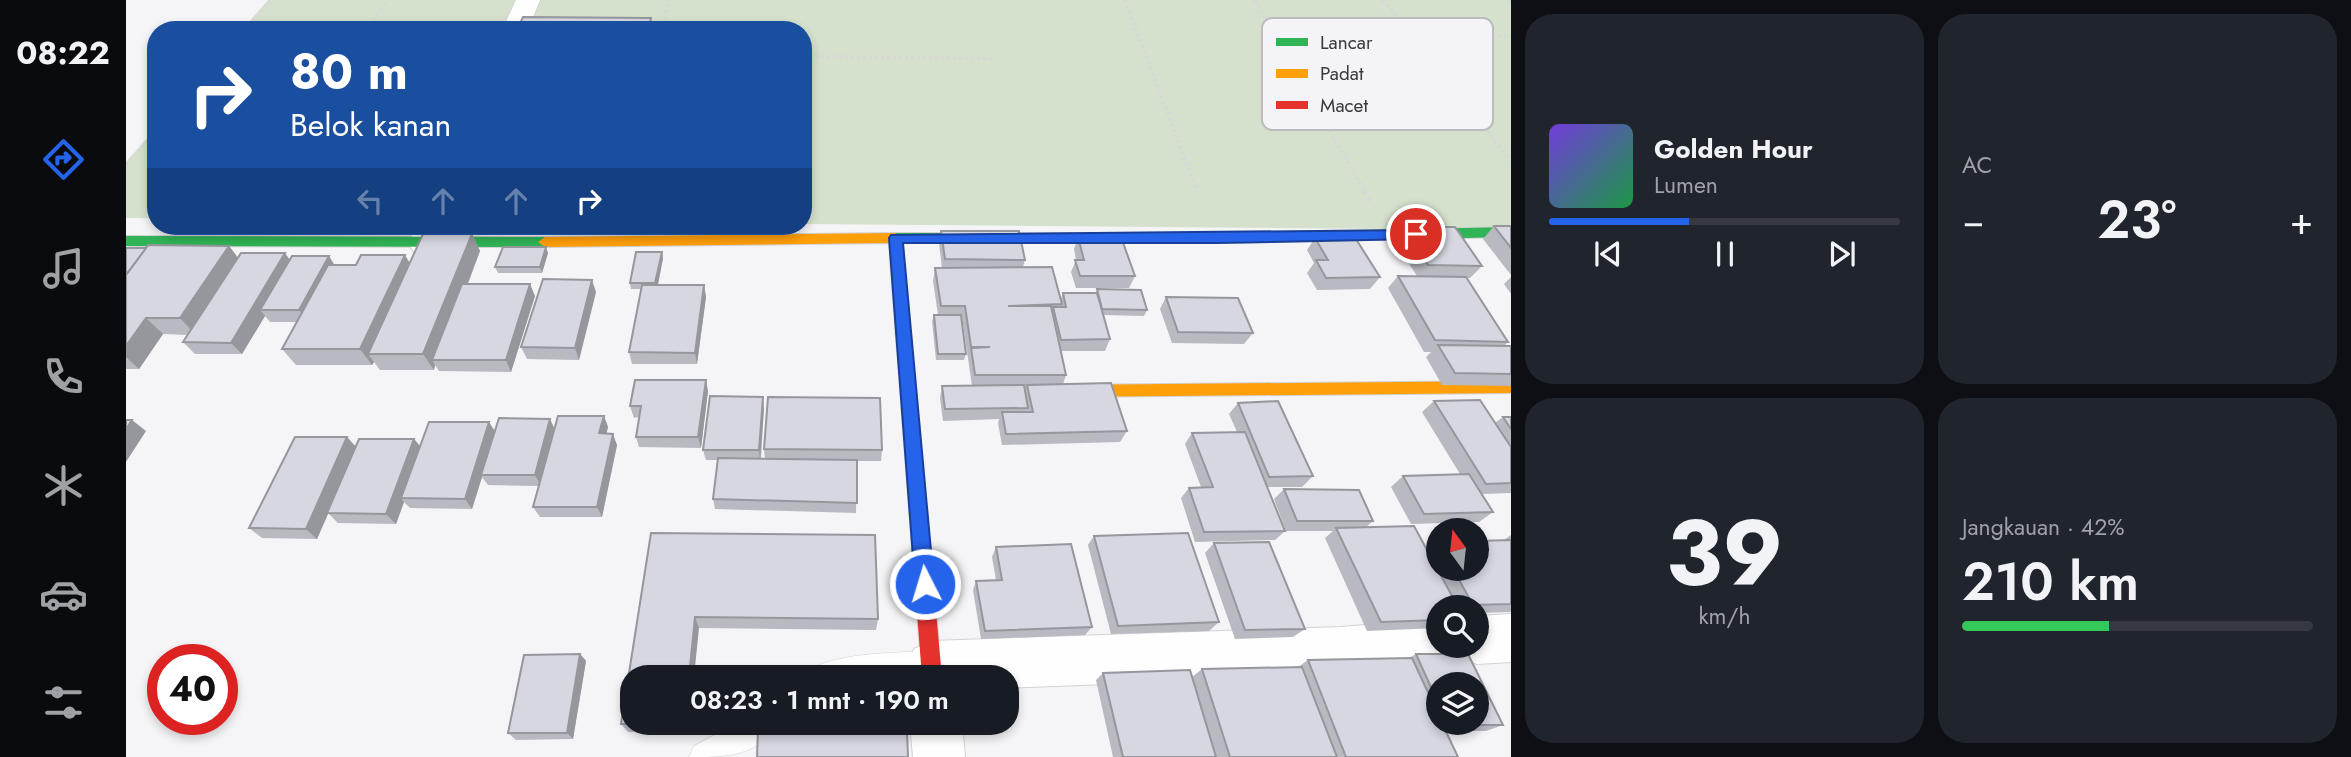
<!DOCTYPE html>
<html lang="id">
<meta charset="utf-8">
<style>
body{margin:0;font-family:Jost,sans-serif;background:#20242c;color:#f1f3f6;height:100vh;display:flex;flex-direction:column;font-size:26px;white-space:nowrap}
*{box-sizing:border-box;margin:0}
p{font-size:23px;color:#9ea1a6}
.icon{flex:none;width:38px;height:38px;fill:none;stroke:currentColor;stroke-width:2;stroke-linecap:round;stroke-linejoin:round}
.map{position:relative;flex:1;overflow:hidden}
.sheet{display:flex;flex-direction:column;gap:14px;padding:14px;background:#0d0f14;width:840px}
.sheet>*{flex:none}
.hud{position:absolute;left:21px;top:21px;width:665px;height:214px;border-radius:28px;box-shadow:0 4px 10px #0003;background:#1a4fa0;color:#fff;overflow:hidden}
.needle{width:46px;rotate:345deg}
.buttons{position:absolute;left:1300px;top:518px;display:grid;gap:14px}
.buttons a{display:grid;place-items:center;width:63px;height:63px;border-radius:50%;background:#171b24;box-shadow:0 4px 10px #0003;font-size:35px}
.speed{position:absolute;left:21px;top:644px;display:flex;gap:14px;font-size:35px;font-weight:700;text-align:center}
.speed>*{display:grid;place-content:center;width:91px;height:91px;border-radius:50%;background:#171b24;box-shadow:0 4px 10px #0003;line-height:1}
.speed .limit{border:10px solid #d22;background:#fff;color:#111}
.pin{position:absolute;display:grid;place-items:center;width:60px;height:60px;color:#fff;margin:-30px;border:4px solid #fff;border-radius:50%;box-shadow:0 2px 7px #0007}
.me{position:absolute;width:77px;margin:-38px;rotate:355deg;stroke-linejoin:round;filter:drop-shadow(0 0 5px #0008)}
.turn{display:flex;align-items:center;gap:24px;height:147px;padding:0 28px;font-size:32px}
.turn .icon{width:91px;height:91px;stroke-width:2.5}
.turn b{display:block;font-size:49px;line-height:60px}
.lanes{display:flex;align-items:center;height:66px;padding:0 28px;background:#0003;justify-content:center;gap:35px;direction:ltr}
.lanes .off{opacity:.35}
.big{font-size:52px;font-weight:600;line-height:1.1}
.sheet .card{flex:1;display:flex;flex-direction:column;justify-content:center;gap:10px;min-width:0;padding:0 24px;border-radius:28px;background:#20242c}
.sheet .dial{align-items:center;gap:0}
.dial b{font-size:91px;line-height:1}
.song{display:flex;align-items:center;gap:21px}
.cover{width:84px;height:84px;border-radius:10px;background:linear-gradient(135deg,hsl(260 70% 55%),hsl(140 70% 35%))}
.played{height:7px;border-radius:4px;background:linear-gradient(90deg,#2563eb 40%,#363941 40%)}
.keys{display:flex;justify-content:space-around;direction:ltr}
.heat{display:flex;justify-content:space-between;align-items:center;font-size:38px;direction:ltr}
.charge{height:10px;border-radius:5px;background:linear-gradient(90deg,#34c759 42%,#363941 0)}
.sheet .tiles{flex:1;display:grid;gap:14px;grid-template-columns:repeat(2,1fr)}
.trip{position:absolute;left:494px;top:665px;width:399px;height:70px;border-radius:28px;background:#171b24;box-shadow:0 4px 10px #0003;font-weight:600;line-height:70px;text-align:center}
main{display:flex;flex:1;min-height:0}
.tab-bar{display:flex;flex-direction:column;width:126px;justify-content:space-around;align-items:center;background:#090b0e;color:#9ea1a6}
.tab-bar .icon{width:49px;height:49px}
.tab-bar .current{color:#2563eb}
.tab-bar b{font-size:32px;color:#f1f3f6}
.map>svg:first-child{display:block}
.green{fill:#d5e1cc}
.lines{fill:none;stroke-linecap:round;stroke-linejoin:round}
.lane-casing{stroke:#d2d2d4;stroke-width:1}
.street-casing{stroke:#d2d2d4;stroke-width:2}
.fast-casing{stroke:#d2d2d4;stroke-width:2}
.slow-casing{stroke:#d2d2d4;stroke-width:2}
.jam-casing{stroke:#d2d2d4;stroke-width:2}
.path-far1{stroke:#d7d7d8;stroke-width:3.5;stroke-dasharray:2.5 3.5;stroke-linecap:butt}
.path{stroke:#d7d7d8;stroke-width:4.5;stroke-dasharray:3.5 5;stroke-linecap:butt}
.lane{fill:#fefefe;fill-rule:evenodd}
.street{fill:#fefefe;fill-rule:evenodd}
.fast{fill:#30b455;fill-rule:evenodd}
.slow{fill:#ff9f0a;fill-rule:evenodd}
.jam{fill:#e5322d;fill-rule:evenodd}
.wall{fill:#b8b9c1;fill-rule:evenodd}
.shaded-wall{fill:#96969d}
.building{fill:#d6d7e0;stroke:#96969d;stroke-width:2}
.route{fill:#2563eb;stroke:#184099;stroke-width:2}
.key{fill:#f4f4f8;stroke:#bcbcbf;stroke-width:2}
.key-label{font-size:19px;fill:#39393a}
</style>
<main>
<nav class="tab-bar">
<b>08:22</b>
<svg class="icon current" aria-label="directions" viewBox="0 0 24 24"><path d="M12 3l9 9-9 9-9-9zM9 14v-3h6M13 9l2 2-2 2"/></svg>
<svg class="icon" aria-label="music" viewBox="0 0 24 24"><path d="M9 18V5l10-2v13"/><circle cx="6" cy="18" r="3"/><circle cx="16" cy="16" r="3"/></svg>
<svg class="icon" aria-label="phone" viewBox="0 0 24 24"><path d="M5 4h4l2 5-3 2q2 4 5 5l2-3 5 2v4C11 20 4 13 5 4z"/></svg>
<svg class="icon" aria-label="climate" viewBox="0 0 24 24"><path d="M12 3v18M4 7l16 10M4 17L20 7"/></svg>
<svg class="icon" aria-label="car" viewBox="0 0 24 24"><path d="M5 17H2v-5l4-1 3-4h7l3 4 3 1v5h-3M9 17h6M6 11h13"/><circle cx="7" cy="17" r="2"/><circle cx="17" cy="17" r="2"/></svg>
<svg class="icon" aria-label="filters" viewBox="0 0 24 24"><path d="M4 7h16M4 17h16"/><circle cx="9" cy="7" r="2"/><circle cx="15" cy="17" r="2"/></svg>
</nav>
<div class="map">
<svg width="1385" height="757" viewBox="0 0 1385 757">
<rect width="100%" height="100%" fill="#f5f5f7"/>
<g class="green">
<polygon points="142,0 1385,0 1385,230 677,224 677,30 116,30"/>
<polygon points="30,128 30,218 0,218 0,162"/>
</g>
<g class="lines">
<g class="lane-casing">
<g id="lane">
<path d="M805,651L815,656L820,666L813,677H683L688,667C724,652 766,653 805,651Z"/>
<path d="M611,723H650C634,757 598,757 563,757L568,746Z"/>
</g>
</g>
<g class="street-casing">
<g id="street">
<polygon points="390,0 414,0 402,30 376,30"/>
<polygon points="290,226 322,226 311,251 299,255 287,251 282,243"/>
<polygon points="1385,614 1385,662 1351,664 1334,657 1332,653 1329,660 1312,667 1215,675 880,688 880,677 785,677 780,666 788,649 805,641 1215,627 1312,619 1312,646 1351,646 1351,616"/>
<polygon points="784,723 836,723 839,757 787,757"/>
</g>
</g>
<g class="fast-casing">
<g id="fast">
<polygon points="1385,227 1385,237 1091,243 769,243 762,238 769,233 1091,233"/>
<polygon points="0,236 419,237 426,242 419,247 0,246"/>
</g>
</g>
<g class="slow-casing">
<g id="slow">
<polygon points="769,233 776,238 781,298 774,303 767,298 763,243 419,247 412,242 419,237"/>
<polygon points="1385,381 1385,393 935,397 929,396 927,391 929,386 935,385"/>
</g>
</g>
<g class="jam-casing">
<polygon id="jam" points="774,293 781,298 816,677 796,677 767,298"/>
</g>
<g class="path-far1">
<polyline points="999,0 1070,189"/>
<polyline points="1129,0 1239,192"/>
<polyline points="1257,0 1385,161"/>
<polyline points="1383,0 1385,2"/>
<polyline points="119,30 145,0"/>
<polyline points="241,30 261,0"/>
<polyline points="536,30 542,0"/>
<polyline points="1288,36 1385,36"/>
<polyline points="677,56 868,59"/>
<polyline points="0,165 30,131"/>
</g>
<polyline class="path" points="1238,191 1247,206"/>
<use href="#lane" class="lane"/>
<use href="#street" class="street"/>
<use href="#fast" class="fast"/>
<use href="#slow" class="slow"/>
<use href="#jam" class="jam"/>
</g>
<g class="wall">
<polygon points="1368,226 1385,226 1385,275 1357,239"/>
<polygon points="1277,227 1356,266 1344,278 1340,278 1382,342 1378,346 1385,346 1385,386 1316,385 1300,357 1305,352 1298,352 1262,288 1272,276 1291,276 1267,239"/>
<polygon points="815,231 899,260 897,267 935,299 937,293 970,293 971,289 1021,310 1018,316 978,315 984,339 979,351 935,351 940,375 937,384 1001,431 994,442 876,445 872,423 873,419 817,421 814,398 816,386 846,386 836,317 835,317 840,354 838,360 810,360 806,321 808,315 812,315 807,281 809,268 816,268 813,243"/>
<polygon points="346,234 354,251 342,284 409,296 385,372 313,371 309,365 308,370 254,370 248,362 246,365 170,365 156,349 170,322 144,322 139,316 116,354 69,354 57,342 62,335 37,334 13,369 0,369 0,248 103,246 112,258 164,260 209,265 230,265 279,255 283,263"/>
<polygon points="952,237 1009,276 1003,288 950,288 945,272 950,260 948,249"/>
<polygon points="1189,238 1254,277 1244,289 1191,290 1181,273 1188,263 1181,250"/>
<polygon points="536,252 537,258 532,285 578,285 580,297 571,364 506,364 503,352 516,289 505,289 504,283"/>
<polygon points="422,253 416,273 372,273 369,267"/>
<polygon points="1385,277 1385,294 1378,284"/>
<polygon points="470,292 453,360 401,359 395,347"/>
<polygon points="1040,297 1127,333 1118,344 1046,343 1034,309"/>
<polygon points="582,391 575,448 513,447 510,437 513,417 508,418 504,406"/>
<polygon points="1308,401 1369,423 1377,417 1385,417 1385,493 1356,494 1367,512 1353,522 1285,524 1265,487 1277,476 1334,474 1296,412"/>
<polygon points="1112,403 1187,476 1176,487 1141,487 1159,531 1149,540 1069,542 1055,498 1063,488 1075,487 1059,444 1066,433 1111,432 1103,414"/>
<polygon points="638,408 635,459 639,459 638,449 756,450 755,461 731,461 730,513 589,509 587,499 592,460 580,460 577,450"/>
<polygon points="478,416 482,427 480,434 491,445 476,517 414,517 407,507 413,486 362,485 356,477 346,509 284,508 278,502 270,524 212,523 202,513 191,539 136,538 123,528 230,447 288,439 294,446 369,432 428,428"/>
<polygon points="1158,489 1247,521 1240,527 1301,550 1312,542 1312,569 1351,569 1378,540 1385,535 1385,612 1351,613 1351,607 1312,607 1312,628 1241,631 1199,538 1207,531 1160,531 1148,499"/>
<polygon points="525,533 752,619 750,630 573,628 506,723 563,723 562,733 502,732 495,724"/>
<polygon points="968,536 1093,622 1083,631 985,634 962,545"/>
<polygon points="1088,543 1179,629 1167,637 1109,639 1079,553"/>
<polygon points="870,547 966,627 959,635 855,639 847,590 850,581 870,580 866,557"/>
<polygon points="454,654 460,661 447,739 390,740 382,733"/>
<path d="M1290,654L1377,725L1360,731H1320L1332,757H987L970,680L977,673L1066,677L1076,669L1172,667L1182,660L1283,658ZM1312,684L1351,723H1312Z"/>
<polygon points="743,723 777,723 777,726 776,730 744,729"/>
</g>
<g class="shaded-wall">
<polygon points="525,18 527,30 522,30"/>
<polygon points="346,234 354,251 312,360 306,360 309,365 308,370 297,354"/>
<polygon points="103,246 116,263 70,335 54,318"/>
<polygon points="420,247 422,253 416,273 414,267"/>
<polygon points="536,252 537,258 531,289 529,283"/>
<polygon points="159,253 168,266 134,310 139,316 116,354 105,343"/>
<polygon points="279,255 289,272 242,354 248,362 246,365 234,349"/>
<polygon points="203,256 211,269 182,322 173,310"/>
<polygon points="466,280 470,292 453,360 449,348"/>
<polygon points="404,284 409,296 385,372 380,360"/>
<polygon points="578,285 580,297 571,364 569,353"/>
<polygon points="20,318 37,334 13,369 0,357 0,346"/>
<polygon points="580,380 582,391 575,448 572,437"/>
<polygon points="637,397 638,408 634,461 633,450"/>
<polygon points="478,416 482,427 478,444 473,433"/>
<polygon points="424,419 429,430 415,486 409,475"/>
<polygon points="6,420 20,431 0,462 0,429"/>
<polygon points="363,422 370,433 355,475 356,477 346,509 339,499"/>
<polygon points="487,434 491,445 476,517 471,507"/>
<polygon points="221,437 231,448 191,539 180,529"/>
<polygon points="288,439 297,450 275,498 278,502 270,524 260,514"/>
<polygon points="569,617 573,628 568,677 563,677"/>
<polygon points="454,654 460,661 447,739 441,733"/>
<polygon points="558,723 563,723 562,733 557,724"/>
</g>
<g class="building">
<polygon points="397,17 525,18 522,30 391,30"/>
<polygon points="1368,226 1385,226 1385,248"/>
<polygon points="1277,227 1329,227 1356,266 1302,265"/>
<polygon points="815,231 893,231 899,260 819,259"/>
<polygon points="297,234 346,234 297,354 242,354"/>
<polygon points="1228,236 1254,277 1200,278 1190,260 1202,260 1189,238"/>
<polygon points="952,237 995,237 1009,276 954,276 949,260 958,260"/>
<polygon points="22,245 103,246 54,318 20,318 0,346 0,275"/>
<polygon points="377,247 420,247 414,267 369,267"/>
<polygon points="0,248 20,248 0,275"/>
<polygon points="510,252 536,252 529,283 504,283"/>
<polygon points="115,253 159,253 105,343 57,342"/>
<polygon points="235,255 279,255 234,349 156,349 202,265 230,265"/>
<polygon points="166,256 203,256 173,310 134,310"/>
<polygon points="926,267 936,304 882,306 925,306 940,375 849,375 845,348 864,347 845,347 839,306 815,306 809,268"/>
<polygon points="1272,276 1340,277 1382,342 1309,340"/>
<polygon points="417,279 466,280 449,348 395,347"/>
<polygon points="336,284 404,284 380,360 306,360"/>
<polygon points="516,285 578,285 569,353 503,352"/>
<polygon points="971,289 1015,290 1021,310 976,309"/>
<polygon points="937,293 971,293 984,339 935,340 927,307 940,307"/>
<polygon points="1040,297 1112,298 1127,333 1052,332"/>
<polygon points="808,315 835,315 840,354 812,354"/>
<polygon points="1312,345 1385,346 1385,374 1329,373"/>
<polygon points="509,380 580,380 572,437 510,437 515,406 504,406"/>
<polygon points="985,383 1001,431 880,434 876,412 907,412 901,385"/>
<polygon points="898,385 902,408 819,409 816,386"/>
<polygon points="584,396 637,397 633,450 577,450"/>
<polygon points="642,397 754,398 756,450 638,449"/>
<polygon points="1354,400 1385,447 1385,483 1360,484 1308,401"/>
<polygon points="1152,401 1187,476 1143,477 1112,403"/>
<polygon points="432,416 478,416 473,433 487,434 471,507 407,507"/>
<polygon points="1377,417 1385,417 1385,429"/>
<polygon points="373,418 424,419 409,475 355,475"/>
<polygon points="0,420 6,420 0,429"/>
<polygon points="303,422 363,422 339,499 275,498"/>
<polygon points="1119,432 1159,531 1078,532 1063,488 1087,487 1066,433"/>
<polygon points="169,437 221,437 180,529 123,528"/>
<polygon points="233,439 288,439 260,514 201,513"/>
<polygon points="592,458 731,460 731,503 587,499"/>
<polygon points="1343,474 1367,512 1298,514 1277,476"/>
<polygon points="1158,489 1233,490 1247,521 1171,521"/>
<polygon points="1288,526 1332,607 1312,607 1312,620 1255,622 1210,528"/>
<polygon points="525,533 749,535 752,619 569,617 563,677 506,677 506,723 558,723 557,724 495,724"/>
<polygon points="1062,533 1093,622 992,626 968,536"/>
<polygon points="1385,540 1385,604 1347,605 1327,569 1351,569 1351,541"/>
<polygon points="1143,542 1179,629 1119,630 1088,543"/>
<polygon points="945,544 966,627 859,631 850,581 876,580 870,547"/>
<polygon points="454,654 441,733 382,733 398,655"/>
<polygon points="1290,654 1342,654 1377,725 1322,725 1321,723 1351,723 1351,684 1312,684 1312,703"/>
<polygon points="1286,658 1312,714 1312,723 1316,723 1332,757 1220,757 1182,660"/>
<polygon points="1176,667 1211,757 1104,757 1076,669"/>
<polygon points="1064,670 1090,757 997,757 977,673"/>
<polygon points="743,676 775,677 743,677"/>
<rect x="744" y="723" width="33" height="3"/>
<polygon points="632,729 781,731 782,757 631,757"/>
</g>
<polygon class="route" points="1290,230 1297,234 1290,239 1091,243 777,243 808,584 805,590 799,593 792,590 789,584 763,238 765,235"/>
<rect x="1136" y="18" width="231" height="112" rx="10" class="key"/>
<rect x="1150" y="38" width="32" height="8" fill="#30b455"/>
<rect x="1150" y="69" width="32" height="9" fill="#ff9f0a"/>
<rect x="1150" y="101" width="32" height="8" fill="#e5322d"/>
<g class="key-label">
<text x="1194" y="49">Lancar</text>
<text x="1194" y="80">Padat</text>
<text x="1194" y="112">Macet</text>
</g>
</svg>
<div class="buttons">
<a><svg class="needle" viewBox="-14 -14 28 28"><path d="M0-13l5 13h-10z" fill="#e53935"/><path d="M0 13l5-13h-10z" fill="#9ea1a6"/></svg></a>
<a><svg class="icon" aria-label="search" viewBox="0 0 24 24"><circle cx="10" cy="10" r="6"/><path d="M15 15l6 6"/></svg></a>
<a><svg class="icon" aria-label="layers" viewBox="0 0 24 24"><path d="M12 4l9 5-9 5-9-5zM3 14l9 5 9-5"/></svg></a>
</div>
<div class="speed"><div class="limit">40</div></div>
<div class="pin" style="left:1290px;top:234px;background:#d93025"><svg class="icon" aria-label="arrive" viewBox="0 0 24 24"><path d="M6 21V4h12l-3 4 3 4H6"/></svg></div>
<svg class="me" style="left:799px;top:584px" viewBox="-20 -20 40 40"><circle r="17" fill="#2563eb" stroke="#fff" stroke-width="3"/><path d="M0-11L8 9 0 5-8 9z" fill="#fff"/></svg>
<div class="trip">08:23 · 1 mnt · 190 m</div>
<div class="hud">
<div class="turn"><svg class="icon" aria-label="right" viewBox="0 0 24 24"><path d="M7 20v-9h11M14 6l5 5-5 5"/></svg><div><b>80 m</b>Belok kanan</div></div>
<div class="lanes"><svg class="icon off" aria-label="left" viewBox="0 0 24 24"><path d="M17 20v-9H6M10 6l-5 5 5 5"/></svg><svg class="icon off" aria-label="ahead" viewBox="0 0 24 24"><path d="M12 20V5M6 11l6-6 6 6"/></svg><svg class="icon off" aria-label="ahead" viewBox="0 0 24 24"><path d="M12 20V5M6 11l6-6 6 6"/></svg><svg class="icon" aria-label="right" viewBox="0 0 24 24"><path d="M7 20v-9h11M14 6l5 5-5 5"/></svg></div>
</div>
</div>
<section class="sheet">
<div class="tiles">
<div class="card">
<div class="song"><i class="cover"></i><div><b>Golden Hour</b><p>Lumen</p></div></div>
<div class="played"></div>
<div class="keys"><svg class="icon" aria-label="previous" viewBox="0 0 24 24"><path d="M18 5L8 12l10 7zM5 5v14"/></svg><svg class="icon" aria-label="pause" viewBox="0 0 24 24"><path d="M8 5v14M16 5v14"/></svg><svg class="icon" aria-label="next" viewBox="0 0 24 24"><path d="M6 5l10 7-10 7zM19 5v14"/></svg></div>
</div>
<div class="card"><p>AC</p>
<div class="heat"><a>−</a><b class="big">23°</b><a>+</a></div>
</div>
<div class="card dial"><b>39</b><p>km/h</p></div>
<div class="card"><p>Jangkauan · 42%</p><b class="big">210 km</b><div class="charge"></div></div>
</div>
</section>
</main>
